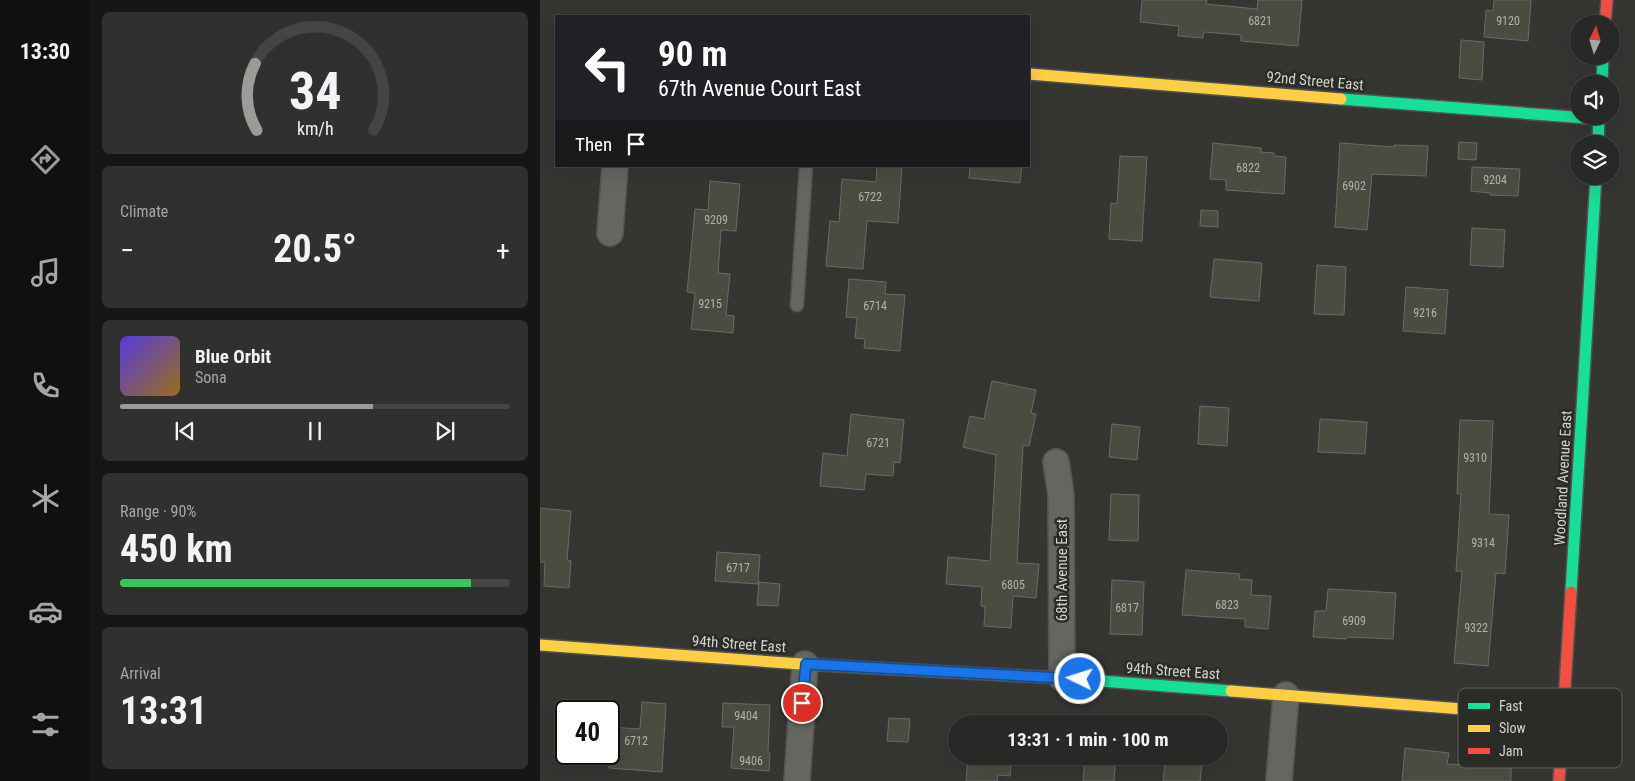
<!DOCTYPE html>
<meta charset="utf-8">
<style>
body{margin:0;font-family:"Roboto Condensed",sans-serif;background:#30302e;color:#f1f3f6;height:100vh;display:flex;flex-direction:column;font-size:19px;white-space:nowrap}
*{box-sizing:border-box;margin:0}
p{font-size:16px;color:#a5a6a7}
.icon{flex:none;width:28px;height:28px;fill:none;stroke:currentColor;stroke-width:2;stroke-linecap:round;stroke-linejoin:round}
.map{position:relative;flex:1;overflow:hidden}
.sheet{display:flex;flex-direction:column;gap:12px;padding:12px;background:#161615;width:450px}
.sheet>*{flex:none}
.banner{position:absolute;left:15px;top:15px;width:475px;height:152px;border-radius:0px;box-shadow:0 5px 20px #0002,0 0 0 1px #444443;background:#202124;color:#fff;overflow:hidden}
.needle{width:32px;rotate:4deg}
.controls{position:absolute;left:1030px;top:15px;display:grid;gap:10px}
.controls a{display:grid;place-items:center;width:50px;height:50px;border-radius:50%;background:#282826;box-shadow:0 5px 20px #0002,0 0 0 1px #444443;font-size:25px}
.speed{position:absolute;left:15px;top:700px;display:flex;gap:10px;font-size:25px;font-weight:700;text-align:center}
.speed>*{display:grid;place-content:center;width:65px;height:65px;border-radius:50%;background:#282826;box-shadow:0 5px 20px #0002,0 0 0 1px #444443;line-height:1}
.speed .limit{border:2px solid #111;border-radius:8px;background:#fff;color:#111}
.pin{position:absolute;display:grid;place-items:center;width:42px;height:42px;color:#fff;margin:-21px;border:2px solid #fff;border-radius:50%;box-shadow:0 1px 5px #0007}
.me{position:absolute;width:55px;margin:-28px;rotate:274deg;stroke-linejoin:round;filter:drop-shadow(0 0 4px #0008)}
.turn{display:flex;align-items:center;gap:18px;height:105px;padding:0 20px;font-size:22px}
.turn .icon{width:65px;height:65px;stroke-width:2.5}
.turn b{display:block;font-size:35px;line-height:42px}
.then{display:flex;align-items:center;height:48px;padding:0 20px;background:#0003;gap:10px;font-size:19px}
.big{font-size:38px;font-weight:700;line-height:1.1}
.sheet .widget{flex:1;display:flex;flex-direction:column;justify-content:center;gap:8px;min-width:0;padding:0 18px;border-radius:8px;background:#30302e}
.sheet .dial{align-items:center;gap:0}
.dial svg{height:130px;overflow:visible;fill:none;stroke:#444443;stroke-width:7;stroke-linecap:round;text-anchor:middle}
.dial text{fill:#f1f3f6;stroke:none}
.song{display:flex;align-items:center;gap:15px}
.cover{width:60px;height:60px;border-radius:8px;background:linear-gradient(135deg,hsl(250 70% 55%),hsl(40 70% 35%))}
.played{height:5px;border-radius:2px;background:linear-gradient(90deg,#9b9b98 65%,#444443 65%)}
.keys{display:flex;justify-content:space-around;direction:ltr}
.heat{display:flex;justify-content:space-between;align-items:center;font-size:28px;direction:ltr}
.charge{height:8px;border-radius:4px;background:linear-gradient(90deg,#34c759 90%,#444443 0)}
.trip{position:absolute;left:408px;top:715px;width:280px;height:50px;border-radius:25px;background:#282826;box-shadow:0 5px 20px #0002,0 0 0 1px #444443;font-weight:700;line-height:50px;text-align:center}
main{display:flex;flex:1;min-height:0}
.tabs{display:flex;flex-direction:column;width:90px;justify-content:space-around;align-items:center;background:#10100f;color:#a5a6a7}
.tabs .icon{width:35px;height:35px}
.tabs .active{color:#9b9b98}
.tabs b{font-size:22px;color:#f1f3f6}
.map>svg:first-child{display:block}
.building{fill:#4b4c41;stroke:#696966}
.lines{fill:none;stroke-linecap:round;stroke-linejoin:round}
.lane-casing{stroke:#535351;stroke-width:15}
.street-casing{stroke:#535351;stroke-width:28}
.fast-casing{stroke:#535351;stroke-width:14}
.slow-casing{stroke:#535351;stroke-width:14}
.jam-casing{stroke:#535351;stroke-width:14}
.lane{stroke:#656562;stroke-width:12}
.street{stroke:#656562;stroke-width:25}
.fast{stroke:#16e098;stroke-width:11}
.slow{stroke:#ffcf43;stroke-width:11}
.jam{stroke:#f24e42;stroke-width:11}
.route-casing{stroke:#114b97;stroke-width:12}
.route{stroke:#1a73e8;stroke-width:9}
.labels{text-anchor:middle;stroke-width:5;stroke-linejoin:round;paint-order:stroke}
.number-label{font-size:12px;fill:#b0b0ac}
.street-label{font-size:15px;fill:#d2d2cf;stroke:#2b2c27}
.key{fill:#2b2c27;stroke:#5d5e59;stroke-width:1}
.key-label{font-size:14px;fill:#d2d2cf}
</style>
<main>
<nav class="tabs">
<b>13:30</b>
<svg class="icon active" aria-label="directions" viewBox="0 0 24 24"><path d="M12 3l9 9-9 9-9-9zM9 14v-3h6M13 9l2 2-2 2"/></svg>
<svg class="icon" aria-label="music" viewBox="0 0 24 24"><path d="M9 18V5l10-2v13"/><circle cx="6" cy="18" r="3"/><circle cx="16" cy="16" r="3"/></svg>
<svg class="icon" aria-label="phone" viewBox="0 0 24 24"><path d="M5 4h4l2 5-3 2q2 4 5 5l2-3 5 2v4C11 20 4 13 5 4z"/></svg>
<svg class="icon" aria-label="climate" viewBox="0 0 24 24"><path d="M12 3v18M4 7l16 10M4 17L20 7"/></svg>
<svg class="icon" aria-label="car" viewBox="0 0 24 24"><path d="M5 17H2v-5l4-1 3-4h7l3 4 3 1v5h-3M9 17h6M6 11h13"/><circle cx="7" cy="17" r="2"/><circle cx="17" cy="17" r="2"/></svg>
<svg class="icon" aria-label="filters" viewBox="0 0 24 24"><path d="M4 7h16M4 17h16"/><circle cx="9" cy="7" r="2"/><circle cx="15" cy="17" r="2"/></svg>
</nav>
<section class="sheet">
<div class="widget dial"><svg viewBox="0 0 100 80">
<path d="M14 69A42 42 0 1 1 86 69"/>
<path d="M14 69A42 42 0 0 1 13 28" stroke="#9b9b98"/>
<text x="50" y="56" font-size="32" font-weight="700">34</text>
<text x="50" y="72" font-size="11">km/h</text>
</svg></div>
<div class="widget"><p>Climate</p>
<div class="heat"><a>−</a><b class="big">20.5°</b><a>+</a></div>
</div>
<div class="widget">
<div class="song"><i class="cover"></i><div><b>Blue Orbit</b><p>Sona</p></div></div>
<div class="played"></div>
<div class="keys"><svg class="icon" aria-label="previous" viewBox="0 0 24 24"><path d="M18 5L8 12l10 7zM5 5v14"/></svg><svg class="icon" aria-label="pause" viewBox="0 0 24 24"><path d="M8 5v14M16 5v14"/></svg><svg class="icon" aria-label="next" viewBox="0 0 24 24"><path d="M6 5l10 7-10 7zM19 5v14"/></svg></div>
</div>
<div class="widget"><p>Range · 90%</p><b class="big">450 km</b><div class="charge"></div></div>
<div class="widget"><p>Arrival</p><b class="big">13:31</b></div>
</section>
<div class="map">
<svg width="1095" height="781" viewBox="0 0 1095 781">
<rect width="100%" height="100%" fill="#353532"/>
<g class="building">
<polygon points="602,0 667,0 666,4 717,9 718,0 762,0 758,46 701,41 701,35 664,32 663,38 638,36 639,26 600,22"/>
<polygon points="954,0 991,0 988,41 944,37 946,10 953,11"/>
<polygon points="921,40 944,42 942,80 919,78"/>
<polygon points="919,142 937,143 936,160 918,159"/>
<polygon points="673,143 721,148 721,152 734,153 734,156 746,157 744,194 686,190 686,180 670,179"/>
<polygon points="800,143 854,147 854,145 888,146 886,176 832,174 827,230 795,227"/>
<polygon points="580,156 607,157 602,241 569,239 571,203 577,204"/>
<polygon points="337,166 362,166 358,223 327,221 323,269 286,266 290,221 299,222 302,179 336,182"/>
<polygon points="430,166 482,166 480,183 429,178"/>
<polygon points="932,167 980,169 978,196 950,195 950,193 931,191"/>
<polygon points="170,181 200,184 196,231 181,230 178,273 190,274 186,315 194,316 193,333 151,329 155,293 147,292 155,209 168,210"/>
<polygon points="661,210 678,211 678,227 660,226"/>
<polygon points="932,228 965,230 963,267 930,265"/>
<polygon points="674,259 722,263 719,301 670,297"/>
<polygon points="777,265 806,267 804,315 774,314"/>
<polygon points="309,279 346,282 345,294 365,295 360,351 324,348 325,339 315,338 317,318 306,317"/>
<polygon points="866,287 908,290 905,334 863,331"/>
<polygon points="452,381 496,390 491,413 496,414 489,446 483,445 477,563 499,564 496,598 473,596 471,628 444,626 445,607 441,606 442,587 406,584 408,557 450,561 456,455 423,447 430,416 444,419"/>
<polygon points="660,406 689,408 687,446 658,444"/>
<polygon points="311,414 364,420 360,463 354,462 353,476 326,474 324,490 280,486 283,453 307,456"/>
<polygon points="780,419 827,422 825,454 778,452"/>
<polygon points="920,420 953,421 949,514 969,515 965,574 956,573 948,666 914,663 922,571 916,571 921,494 917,494"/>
<polygon points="572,424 600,427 597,460 569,457"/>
<polygon points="571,494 599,495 598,541 569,540"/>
<polygon points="0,508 31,511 27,560 31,561 29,588 4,586 5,562 0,562"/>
<polygon points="177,552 220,555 218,584 175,581"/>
<polygon points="646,570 700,574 699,579 712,580 711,595 731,596 728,629 705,627 705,619 642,615"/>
<polygon points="572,580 604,582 602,635 570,634"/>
<polygon points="219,582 240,584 238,606 217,605"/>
<polygon points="788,589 856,593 853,639 807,637 806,639 773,637 775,611 786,611"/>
<polygon points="102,702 126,704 122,772 69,768 69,727 100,729"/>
<polygon points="183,703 230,705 228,753 230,753 229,771 191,768 194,727 182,727"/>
<polygon points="349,718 370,719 368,742 347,741"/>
<polygon points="865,748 909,753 907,764 971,768 971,781 862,781"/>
<polygon points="428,756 472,756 470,776 458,775 457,781 426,781"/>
<polygon points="545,756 576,756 574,781 543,781"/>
<polygon points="636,756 663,756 660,781 623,781 625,762 635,763"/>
</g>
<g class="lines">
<g class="lane-casing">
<polyline id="lane" points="257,305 266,166"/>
</g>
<g class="street-casing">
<g id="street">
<polyline points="70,233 75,166"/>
<polyline points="516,462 521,495 522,678"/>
<polyline points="257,781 265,664"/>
<polyline points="739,781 746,695"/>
</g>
</g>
<g class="fast-casing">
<g id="fast">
<polyline points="1062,84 1063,56"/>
<polyline points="801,99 1059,119"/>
<polyline points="1058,144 1059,116"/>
<polyline points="1031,592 1056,176"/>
<polyline points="261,664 522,678 691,691"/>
</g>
</g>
<g class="slow-casing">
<g id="slow">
<polyline points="489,74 801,99"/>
<polyline points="0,645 261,664"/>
<polyline points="691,691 1023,717"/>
</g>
</g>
<g class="jam-casing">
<g id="jam">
<polyline points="1065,24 1067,0"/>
<polyline points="1019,781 1031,592"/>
</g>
</g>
<use href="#lane" class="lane"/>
<use href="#street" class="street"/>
<use href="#fast" class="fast"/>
<use href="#slow" class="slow"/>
<use href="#jam" class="jam"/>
</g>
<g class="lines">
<g class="route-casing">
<polyline id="route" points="262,703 266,664 540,679"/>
</g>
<use href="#route" class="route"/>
</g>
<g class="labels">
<g class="number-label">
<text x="720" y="25">6821</text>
<text x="968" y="25">9120</text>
<text x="708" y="172">6822</text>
<text x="955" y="184">9204</text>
<text x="814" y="190">6902</text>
<text x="330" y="201">6722</text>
<text x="176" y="224">9209</text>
<text x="170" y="308">9215</text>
<text x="335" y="310">6714</text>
<text x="885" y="317">9216</text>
<text x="338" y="447">6721</text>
<text x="935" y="462">9310</text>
<text x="943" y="547">9314</text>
<text x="198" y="572">6717</text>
<text x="473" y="589">6805</text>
<text x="687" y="609">6823</text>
<text x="587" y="612">6817</text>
<text x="814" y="625">6909</text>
<text x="936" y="632">9322</text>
<text x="206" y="720">9404</text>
<text x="96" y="745">6712</text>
<text x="211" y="765">9406</text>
</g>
<g class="street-label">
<text transform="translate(775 81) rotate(5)" y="5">92nd Street East</text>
<text transform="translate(1023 478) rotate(-87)" y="5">Woodland Avenue East</text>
<text transform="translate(522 570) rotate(-90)" y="5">68th Avenue East</text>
<text transform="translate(199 644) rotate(4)" y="5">94th Street East</text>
<text transform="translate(633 671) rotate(4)" y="5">94th Street East</text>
</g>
</g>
<rect x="918" y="688" width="164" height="80" rx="8" class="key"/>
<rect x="928" y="703" width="22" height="6" fill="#16e098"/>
<rect x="928" y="725" width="22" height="7" fill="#ffcf43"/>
<rect x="928" y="748" width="22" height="6" fill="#f24e42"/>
<g class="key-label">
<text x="959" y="711">Fast</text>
<text x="959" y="733">Slow</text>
<text x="959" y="756">Jam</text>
</g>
</svg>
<div class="controls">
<a><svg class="needle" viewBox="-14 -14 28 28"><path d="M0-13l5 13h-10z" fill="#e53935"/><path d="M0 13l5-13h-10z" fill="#a5a6a7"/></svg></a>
<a><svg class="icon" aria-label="sound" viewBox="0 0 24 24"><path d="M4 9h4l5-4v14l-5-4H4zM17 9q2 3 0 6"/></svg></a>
<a><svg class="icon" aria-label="layers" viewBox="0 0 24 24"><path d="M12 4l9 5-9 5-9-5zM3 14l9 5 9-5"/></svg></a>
</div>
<div class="speed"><div class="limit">40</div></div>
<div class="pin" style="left:262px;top:703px;background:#d93025"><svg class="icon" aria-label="arrive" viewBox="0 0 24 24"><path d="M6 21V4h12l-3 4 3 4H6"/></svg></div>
<svg class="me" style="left:540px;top:679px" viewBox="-20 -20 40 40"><circle r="17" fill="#1a73e8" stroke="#fff" stroke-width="3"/><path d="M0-11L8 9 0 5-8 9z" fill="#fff"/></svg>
<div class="trip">13:31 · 1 min · 100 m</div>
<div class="banner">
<div class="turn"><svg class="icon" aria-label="left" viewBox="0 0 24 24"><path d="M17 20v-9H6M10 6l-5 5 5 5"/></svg><div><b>90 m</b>67th Avenue Court East</div></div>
<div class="then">Then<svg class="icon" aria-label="arrive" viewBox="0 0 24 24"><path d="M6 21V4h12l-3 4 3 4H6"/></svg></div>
</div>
</div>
</main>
